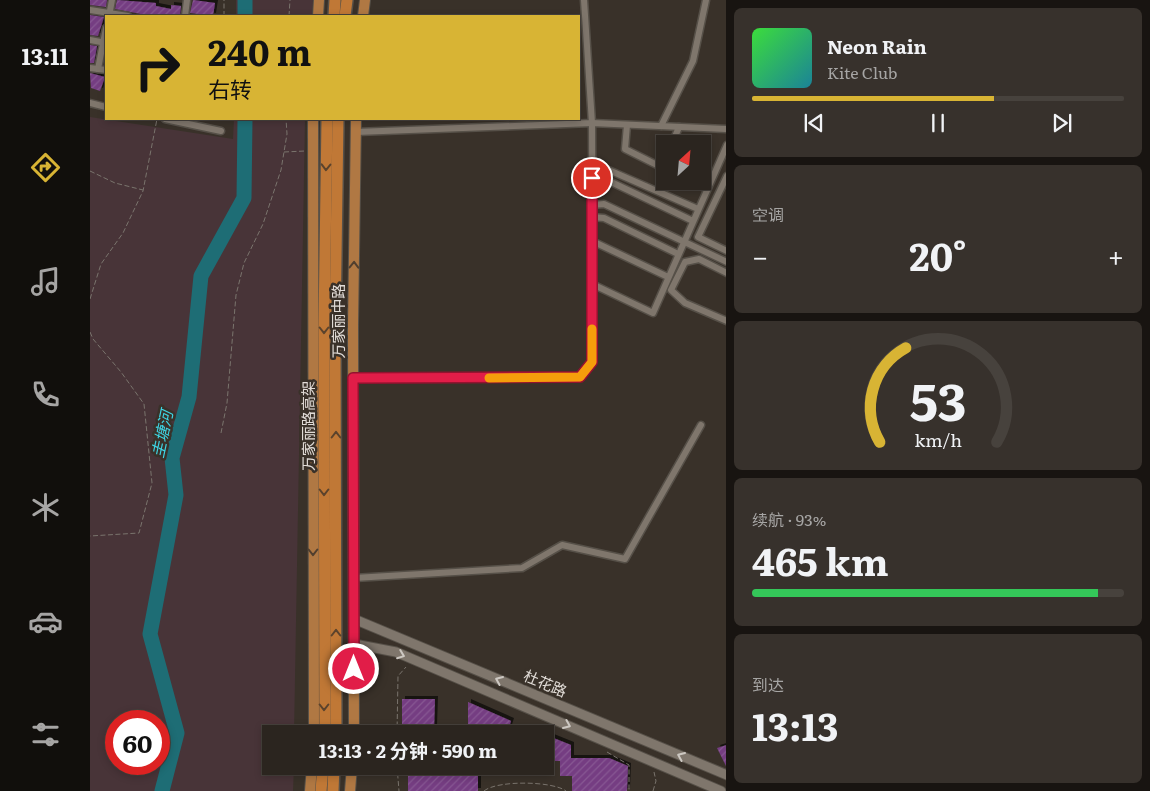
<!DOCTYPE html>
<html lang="zh">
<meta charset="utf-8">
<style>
body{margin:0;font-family:Literata,"Noto Sans SC",serif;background:#37312c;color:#f1f3f6;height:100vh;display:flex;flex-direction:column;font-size:19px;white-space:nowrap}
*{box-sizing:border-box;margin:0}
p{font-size:16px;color:#a6a5a4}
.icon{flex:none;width:28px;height:28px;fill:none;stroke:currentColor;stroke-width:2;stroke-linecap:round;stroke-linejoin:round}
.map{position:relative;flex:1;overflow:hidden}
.details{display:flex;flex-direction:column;gap:8px;padding:8px;background:#181411;width:424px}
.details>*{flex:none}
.hud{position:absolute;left:15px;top:15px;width:475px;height:105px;border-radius:0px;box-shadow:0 2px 8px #0003,0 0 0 1px #47423d;background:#d8b434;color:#111;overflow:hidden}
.needle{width:32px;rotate:26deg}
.fabs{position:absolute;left:566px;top:135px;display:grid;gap:10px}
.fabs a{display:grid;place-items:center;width:55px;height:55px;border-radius:0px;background:#2b251f;box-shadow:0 2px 8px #0003,0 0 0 1px #47423d;font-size:25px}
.speed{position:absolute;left:15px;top:710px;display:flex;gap:10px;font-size:25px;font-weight:700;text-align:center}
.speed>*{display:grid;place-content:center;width:65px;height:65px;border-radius:50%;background:#2b251f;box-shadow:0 2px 8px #0003,0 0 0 1px #47423d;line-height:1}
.speed .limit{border:8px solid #d22;background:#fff;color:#111}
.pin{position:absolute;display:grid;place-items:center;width:42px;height:42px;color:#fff;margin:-21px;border:2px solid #fff;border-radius:50%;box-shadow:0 1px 5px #0007}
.me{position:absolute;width:55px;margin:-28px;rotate:0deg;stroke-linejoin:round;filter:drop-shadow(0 0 4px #0008)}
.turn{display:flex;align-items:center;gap:18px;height:105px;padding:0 20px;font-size:22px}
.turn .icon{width:65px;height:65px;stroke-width:2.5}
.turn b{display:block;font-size:35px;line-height:42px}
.big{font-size:38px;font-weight:700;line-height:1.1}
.details .tile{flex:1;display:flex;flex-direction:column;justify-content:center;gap:8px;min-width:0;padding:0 18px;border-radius:8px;background:#37312c}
.details .dial{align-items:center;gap:0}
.dial svg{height:130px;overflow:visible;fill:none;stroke:#47423d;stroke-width:7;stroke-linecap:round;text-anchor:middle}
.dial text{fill:#f1f3f6;stroke:none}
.song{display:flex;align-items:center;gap:15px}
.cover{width:60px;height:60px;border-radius:8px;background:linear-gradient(135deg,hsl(120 70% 55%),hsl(190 70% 35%))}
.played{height:5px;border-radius:2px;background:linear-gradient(90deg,#d8b434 65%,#47423d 65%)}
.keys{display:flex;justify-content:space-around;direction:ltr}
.heat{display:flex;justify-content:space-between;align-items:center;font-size:28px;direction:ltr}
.charge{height:8px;border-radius:4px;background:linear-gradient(90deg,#34c759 93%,#47423d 0)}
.trip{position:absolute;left:172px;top:725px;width:292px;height:50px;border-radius:0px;background:#2b251f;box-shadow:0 2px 8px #0003,0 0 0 1px #47423d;font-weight:700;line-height:50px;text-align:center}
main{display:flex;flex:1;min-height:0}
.tabs{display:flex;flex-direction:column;width:90px;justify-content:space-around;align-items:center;background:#110f0c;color:#a6a5a4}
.tabs .icon{width:35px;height:35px}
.tabs .active{color:#d8b434}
.tabs b{font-size:22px;color:#f1f3f6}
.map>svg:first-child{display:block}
.commercial{fill:#483438;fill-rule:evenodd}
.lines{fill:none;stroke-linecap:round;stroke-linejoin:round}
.river{stroke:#1e6d75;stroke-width:15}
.building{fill:url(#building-hatch);filter:url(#shadow)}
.minor-casing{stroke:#565048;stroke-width:9}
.tertiary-casing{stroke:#565048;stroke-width:11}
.primary-casing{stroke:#565048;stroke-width:12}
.trunk-casing{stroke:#565048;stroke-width:14}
.path{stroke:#7a746d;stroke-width:1;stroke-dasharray:5 2.5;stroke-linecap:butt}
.minor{stroke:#7f766c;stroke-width:6}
.tertiary{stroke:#7f766c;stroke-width:9}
.primary{stroke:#b07843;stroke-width:10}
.trunk{stroke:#c07836;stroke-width:11}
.oneway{stroke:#5b432c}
.oneway2{stroke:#513f2e}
.oneway3{stroke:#cdc8c2}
.route-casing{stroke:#92132f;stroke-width:12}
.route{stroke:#e11d48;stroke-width:9}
.slow{stroke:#f59e0b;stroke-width:9}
.labels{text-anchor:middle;stroke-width:5;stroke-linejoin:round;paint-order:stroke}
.street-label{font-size:15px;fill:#e1dcd7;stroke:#393129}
.water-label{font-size:16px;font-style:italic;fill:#3ed5e4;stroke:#393129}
</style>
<main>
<nav class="tabs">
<b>13:11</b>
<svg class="icon active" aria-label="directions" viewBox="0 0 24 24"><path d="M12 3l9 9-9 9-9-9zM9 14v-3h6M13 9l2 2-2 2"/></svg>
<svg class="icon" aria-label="music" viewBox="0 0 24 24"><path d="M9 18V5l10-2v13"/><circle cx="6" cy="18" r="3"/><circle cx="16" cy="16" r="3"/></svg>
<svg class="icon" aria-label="phone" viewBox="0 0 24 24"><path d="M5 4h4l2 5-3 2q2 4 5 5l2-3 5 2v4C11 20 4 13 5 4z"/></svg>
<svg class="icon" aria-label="climate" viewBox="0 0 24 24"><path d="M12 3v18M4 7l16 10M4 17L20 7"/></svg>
<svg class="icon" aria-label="car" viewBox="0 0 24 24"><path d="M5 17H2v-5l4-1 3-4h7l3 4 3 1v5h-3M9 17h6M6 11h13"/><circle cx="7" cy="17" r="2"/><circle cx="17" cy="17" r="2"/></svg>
<svg class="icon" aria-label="filters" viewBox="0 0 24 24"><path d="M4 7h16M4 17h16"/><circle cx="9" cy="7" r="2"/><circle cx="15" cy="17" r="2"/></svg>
</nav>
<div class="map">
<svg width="637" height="791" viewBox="0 0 637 791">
<defs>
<pattern id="building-hatch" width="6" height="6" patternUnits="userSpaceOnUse" patternTransform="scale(1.25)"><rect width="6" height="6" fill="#743d82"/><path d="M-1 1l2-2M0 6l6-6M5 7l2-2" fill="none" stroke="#885893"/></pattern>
<filter id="shadow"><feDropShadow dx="3" dy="-3" stdDeviation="0" flood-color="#0009"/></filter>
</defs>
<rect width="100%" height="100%" fill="#393129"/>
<g class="commercial">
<polygon points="146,0 223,0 222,16 146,16"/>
<path d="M0,117L143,139L144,119H215L204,734H181V766H204L203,791H0ZM26,721H69V764H26Z"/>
</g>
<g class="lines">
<g class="river">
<polyline points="155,16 155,0"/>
<polyline points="72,791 87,733 60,634 86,495 82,458 99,397 111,276 154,198 155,119"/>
</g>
</g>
<g class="building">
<polygon points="0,0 17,0 16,7 0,5"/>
<polygon points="27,0 66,3 66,6 81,9 81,5 91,6 90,16 61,16 25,9"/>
<polygon points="103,0 125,3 123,16 100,13"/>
<polygon points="0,15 14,17 8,36 0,35"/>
<polygon points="0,45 7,46 4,63 0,63"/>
<polygon points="0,73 15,77 10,91 1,88"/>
<polygon points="312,699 345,699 344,729 339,729 339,734 317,734 317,729 312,729"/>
<polygon points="378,702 421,721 417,734 378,734"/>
<polygon points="456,735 481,745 481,758 519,758 538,766 537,791 482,791 482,776 470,776 470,761 456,761"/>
<polygon points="637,745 637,768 627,748"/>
<polygon points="318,766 371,770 372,766 414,766 414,776 388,775 388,791 318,791"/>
<polygon points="437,766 456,766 455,776 437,776"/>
</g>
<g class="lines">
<g class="minor-casing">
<g id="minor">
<polyline points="0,10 38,16"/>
<polyline points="19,16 22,0"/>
<polyline points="95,16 97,0"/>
<polyline points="16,28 8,69 16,70"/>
<polyline points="0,40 16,43"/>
<polyline points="0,68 8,69"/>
<polyline points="0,103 16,107"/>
<polyline points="75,119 131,131"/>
<polyline points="537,125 535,149 575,169"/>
<polyline points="571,126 603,61 616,0"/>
<polyline points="266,132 502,123 494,0"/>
<polyline points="582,144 589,127"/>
<polyline points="502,167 514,168 608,209"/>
<polyline points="612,175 621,179"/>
<polyline points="637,176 608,237 637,251"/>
<polyline points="502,178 519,181 603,221"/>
<polyline points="601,181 617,189"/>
<polyline points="502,205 514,204 637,262"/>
<polyline points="502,217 514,218 588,254"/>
<polyline points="502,241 578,277"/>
<polyline points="637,273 609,259 595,262 581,290 595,303 637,321"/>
<polyline points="502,284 563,313 637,145"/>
<polyline points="263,378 490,377 503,362 502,123 637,129"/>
<polyline points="264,578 432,568 472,545 535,559 611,425"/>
</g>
</g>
<g class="tertiary-casing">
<g id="tertiary">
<polyline points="264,619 637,775"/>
<polyline points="264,644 306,652 631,791"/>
</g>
</g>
<g class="primary-casing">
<g id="primary">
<polyline points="228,16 229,0"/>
<polyline points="273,16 275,0"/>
<polyline points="223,119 224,734"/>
<polyline points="264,734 263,325 266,119"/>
<polyline points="220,791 222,766"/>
<polyline points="260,791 262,766"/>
</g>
</g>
<g class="trunk-casing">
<g id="trunk">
<polyline points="244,16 245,0"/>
<polyline points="255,16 257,0"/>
<polyline points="235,734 234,325 237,119"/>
<polyline points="246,734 245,325 248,119"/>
<polyline points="231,791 233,766"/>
<polyline points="243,791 244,766"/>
</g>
</g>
<g class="path">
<polyline points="134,16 134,0"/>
<polyline points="199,16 200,0"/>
<polyline points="194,152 215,151"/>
<polyline points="0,171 25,183 53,190"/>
<polyline points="0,299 11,264 33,233 53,191 67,119"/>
<polyline points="0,332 3,339 31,372 54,404 62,483 49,533 0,536"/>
<polyline points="131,433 137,403 146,295 154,263 173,224 191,170 197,134 196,119"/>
<polyline points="307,734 308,676 316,667"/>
<polyline points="517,752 539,765 539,791"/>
<polyline points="307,766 309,791"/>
<path d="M394,791C407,780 463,781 476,791"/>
<polyline points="563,791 566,781 564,772"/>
</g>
<use href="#minor" class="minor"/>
<use href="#tertiary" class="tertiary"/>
<use href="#primary" class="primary"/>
<use href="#trunk" class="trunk"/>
</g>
<defs><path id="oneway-chevron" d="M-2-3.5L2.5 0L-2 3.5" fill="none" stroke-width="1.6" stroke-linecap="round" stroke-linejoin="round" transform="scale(1.25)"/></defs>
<g class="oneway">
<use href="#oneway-chevron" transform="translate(236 167) rotate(91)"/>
<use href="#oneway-chevron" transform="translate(234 330) rotate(90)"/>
<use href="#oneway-chevron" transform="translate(246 435) rotate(-90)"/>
<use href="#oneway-chevron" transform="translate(234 492) rotate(90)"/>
<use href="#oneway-chevron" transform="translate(246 633) rotate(-90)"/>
<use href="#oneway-chevron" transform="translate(234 707) rotate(90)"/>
</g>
<g class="oneway2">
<use href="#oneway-chevron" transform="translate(264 265) rotate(-89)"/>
<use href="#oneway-chevron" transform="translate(223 552) rotate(90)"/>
</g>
<g class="oneway3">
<use href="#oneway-chevron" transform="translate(311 655) rotate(21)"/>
<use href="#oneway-chevron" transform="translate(409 680) rotate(-157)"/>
<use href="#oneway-chevron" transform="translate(477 725) rotate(23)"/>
<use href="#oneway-chevron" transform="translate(591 756) rotate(-157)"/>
</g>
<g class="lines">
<g class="route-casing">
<polyline id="route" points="264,669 263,378 490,377 502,362 502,178"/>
</g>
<use href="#route" class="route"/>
<polyline class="slow" points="399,378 490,377 502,362 502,329"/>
</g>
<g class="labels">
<g class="street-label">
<text transform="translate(249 321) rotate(-90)" y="5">万家丽中路</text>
<text transform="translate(219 426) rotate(-90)" y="5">万家丽路高架</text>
<text transform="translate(455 684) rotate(23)" y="5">杜花路</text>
</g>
<g class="water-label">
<text transform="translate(72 434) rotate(-78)" y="6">圭塘河</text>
</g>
</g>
</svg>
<div class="fabs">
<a><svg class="needle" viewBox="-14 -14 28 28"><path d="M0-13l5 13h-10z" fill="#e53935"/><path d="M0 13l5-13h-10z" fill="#a6a5a4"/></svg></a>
</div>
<div class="speed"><div class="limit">60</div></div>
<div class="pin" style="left:502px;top:178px;background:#d93025"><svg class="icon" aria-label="arrive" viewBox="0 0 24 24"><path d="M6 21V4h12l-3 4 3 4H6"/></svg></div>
<svg class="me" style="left:264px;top:669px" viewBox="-20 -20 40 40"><circle r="17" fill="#e11d48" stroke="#fff" stroke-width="3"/><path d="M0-11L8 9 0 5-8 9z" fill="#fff"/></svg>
<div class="trip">13:13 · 2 分钟 · 590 m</div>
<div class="hud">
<div class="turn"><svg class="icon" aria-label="right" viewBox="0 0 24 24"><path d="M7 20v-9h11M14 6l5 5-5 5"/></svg><div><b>240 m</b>右转</div></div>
</div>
</div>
<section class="details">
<div class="tile">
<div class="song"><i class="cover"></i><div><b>Neon Rain</b><p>Kite Club</p></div></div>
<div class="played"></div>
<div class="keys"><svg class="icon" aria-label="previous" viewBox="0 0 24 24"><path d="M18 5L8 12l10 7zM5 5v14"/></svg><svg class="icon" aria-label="pause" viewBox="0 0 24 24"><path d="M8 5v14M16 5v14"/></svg><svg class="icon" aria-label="next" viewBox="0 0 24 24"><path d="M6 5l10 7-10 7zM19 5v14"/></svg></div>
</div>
<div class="tile"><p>空调</p>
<div class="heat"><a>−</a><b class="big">20°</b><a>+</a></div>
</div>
<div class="tile dial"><svg viewBox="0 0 100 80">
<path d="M14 69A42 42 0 1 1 86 69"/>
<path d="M14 69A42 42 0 0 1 30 11" stroke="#d8b434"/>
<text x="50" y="56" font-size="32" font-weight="700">53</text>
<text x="50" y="72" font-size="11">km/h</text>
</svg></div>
<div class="tile"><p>续航 · 93%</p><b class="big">465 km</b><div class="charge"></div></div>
<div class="tile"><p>到达</p><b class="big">13:13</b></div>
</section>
</main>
